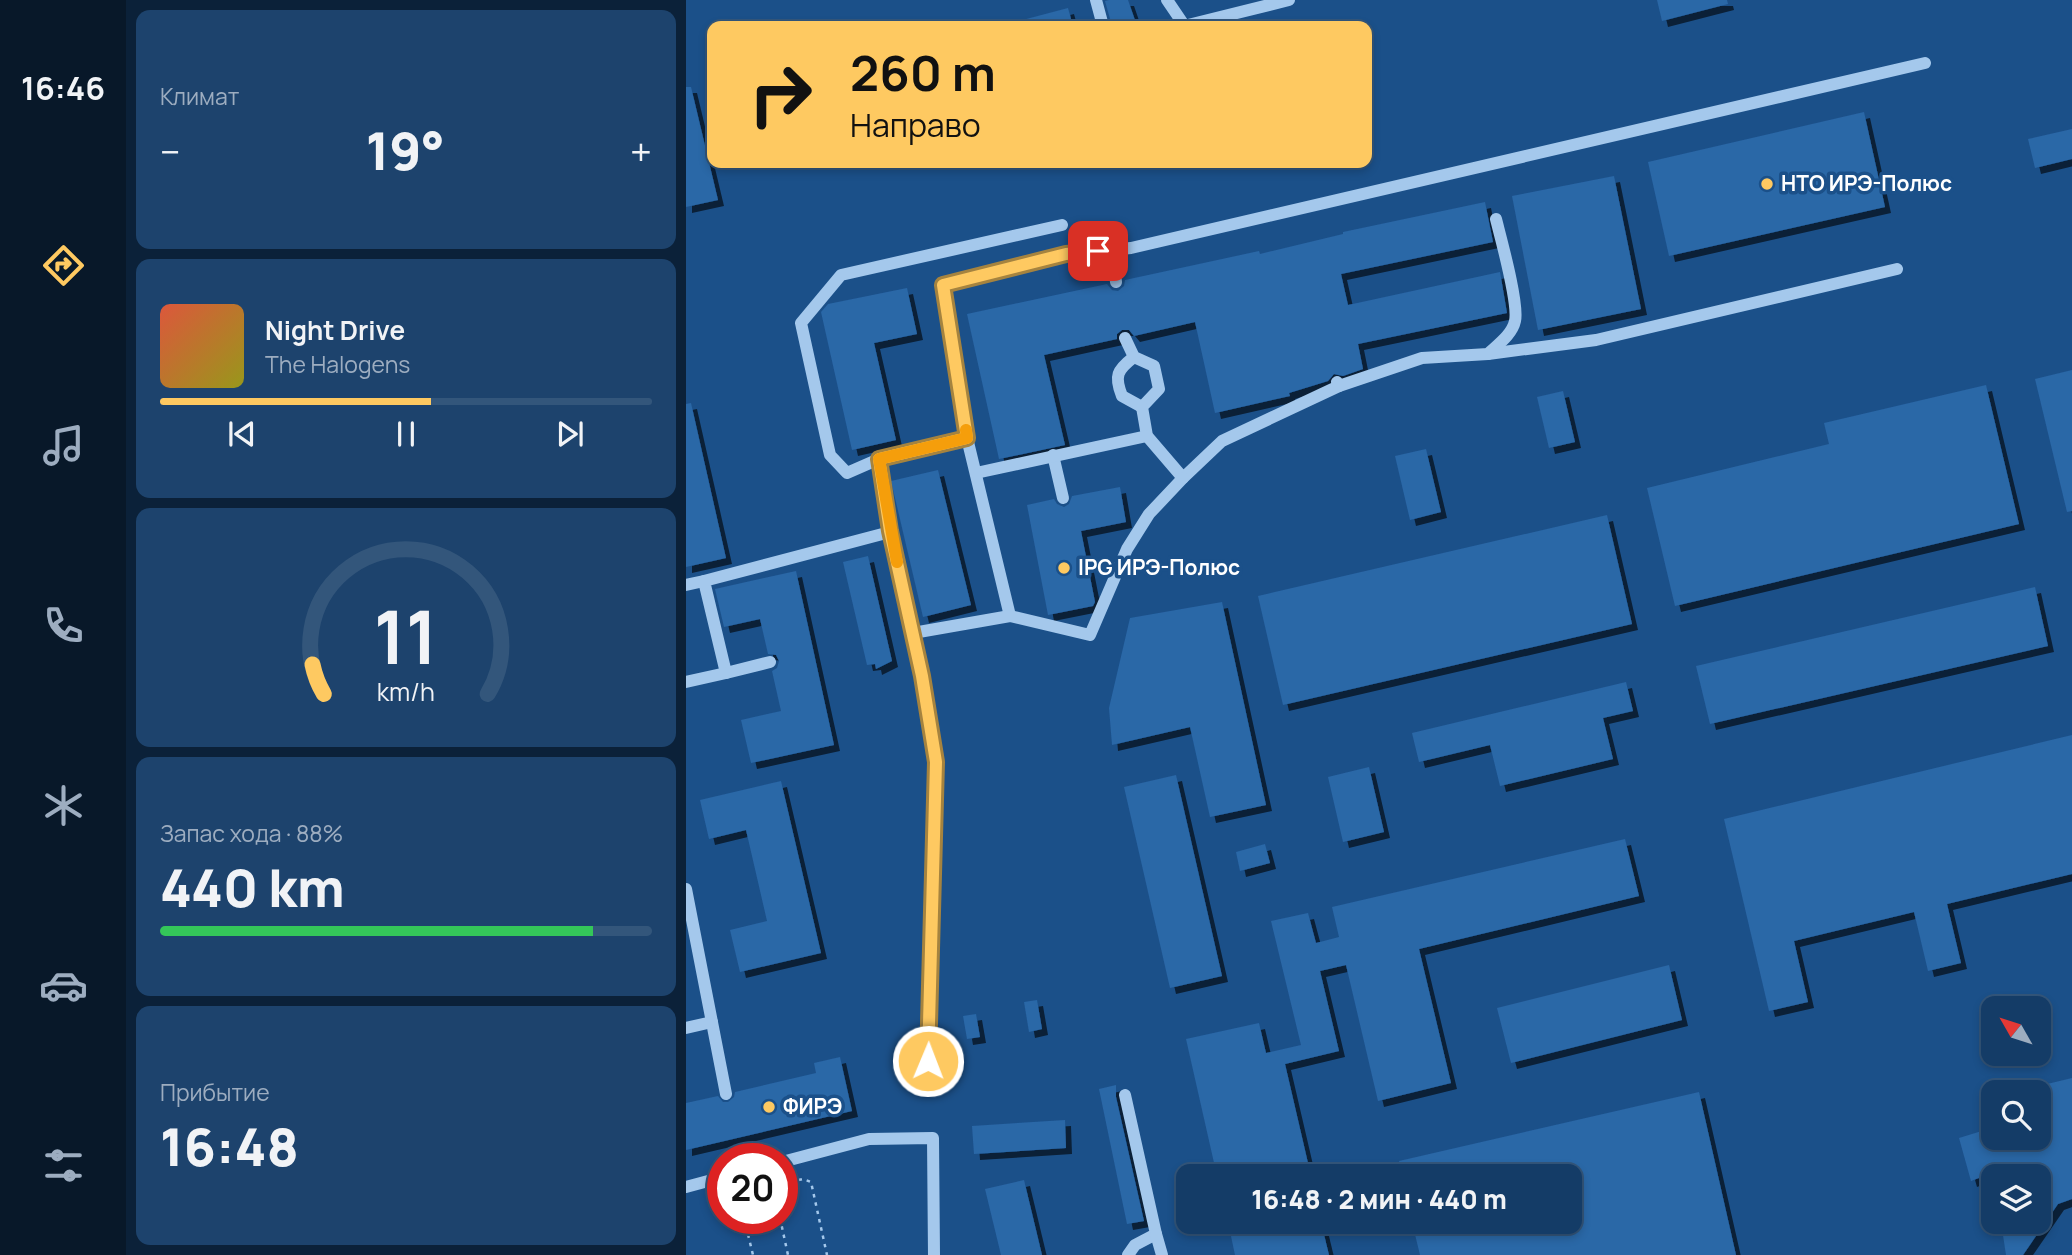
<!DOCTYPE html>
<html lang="ru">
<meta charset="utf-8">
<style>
body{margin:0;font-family:Manrope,sans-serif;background:#1d436d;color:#f1f3f6;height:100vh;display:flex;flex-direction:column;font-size:26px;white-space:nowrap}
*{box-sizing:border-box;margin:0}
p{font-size:23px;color:#9dadc0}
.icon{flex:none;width:38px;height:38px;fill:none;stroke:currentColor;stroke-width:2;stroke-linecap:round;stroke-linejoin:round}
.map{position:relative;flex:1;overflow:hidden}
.panel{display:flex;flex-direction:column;gap:10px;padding:10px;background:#0b2139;width:560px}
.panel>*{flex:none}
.banner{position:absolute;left:21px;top:21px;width:665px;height:147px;border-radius:14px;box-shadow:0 4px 10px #0003,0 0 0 2px #33567b;background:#fec961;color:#111;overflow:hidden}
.needle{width:46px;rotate:309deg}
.fabs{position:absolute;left:1295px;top:996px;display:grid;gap:14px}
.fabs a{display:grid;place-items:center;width:70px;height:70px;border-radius:14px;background:#143c67;box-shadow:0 4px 10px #0003,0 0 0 2px #33567b;font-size:35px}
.speed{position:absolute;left:21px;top:1143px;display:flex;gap:14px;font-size:35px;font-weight:700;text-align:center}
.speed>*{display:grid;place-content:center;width:91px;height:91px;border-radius:50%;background:#143c67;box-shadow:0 4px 10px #0003,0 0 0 2px #33567b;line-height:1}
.speed .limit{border:10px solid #d22;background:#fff;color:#111}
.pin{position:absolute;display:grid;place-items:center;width:60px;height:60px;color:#fff;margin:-30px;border-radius:14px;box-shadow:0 4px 10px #0006}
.me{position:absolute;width:77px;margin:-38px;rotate:1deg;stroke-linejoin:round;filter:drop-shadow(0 0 5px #0008)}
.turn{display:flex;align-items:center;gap:24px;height:147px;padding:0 28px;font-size:32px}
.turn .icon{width:91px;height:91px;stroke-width:2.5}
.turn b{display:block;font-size:49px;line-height:60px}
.big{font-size:52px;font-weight:800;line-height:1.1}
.panel .tile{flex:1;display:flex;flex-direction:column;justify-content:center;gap:10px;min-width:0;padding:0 24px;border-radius:14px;background:#1d436d}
.panel .dial{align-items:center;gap:0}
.dial svg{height:182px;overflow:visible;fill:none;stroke:#33567b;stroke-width:7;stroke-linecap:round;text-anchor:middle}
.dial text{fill:#f1f3f6;stroke:none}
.song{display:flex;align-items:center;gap:21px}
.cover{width:84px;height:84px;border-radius:10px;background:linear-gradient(135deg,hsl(10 70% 55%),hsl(60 70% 35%))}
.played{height:7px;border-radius:4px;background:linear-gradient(90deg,#fec961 55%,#33567b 55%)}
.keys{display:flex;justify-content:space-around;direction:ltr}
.heat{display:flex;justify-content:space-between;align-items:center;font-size:38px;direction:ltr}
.charge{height:10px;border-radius:5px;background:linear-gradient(90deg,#34c759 88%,#33567b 0)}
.trip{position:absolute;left:490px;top:1164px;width:406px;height:70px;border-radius:14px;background:#143c67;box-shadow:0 4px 10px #0003,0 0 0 2px #33567b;font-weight:800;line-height:70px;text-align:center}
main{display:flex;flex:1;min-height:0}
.tab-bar{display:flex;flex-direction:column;width:126px;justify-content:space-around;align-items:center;background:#081829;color:#9dadc0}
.tab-bar .icon{width:49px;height:49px}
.tab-bar .active{color:#fec961}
.tab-bar b{font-size:32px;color:#f1f3f6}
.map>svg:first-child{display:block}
.building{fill:#2a67a7;filter:url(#shadow)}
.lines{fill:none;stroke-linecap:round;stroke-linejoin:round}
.path{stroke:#a4c8ec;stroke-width:2.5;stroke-dasharray:3.5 5;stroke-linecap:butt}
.minor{stroke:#a4c8ec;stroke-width:12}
.route-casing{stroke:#a5833f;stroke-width:18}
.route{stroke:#fec961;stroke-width:12}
.slow{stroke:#f59e0b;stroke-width:12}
.poi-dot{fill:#fec961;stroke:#1b5089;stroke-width:2.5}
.labels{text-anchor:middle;stroke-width:7;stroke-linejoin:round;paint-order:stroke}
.poi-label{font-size:21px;font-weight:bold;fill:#fff;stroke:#1b5089;text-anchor:start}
</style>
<main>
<nav class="tab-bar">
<b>16:46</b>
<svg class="icon active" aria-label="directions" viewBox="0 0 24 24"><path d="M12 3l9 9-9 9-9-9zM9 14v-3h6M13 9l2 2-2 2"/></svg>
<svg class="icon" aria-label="music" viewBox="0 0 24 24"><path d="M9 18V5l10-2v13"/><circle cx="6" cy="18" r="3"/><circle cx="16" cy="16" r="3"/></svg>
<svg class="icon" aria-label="phone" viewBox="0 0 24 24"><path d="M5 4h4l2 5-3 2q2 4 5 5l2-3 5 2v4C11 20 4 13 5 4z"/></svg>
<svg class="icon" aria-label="climate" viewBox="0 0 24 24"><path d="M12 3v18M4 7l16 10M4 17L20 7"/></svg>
<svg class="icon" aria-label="car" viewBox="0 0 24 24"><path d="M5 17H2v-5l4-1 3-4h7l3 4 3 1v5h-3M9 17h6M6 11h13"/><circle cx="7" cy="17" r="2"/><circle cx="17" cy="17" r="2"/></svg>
<svg class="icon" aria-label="filters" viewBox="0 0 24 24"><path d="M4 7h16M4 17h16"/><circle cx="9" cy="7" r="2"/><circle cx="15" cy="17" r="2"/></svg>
</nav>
<section class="panel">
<div class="tile"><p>Климат</p>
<div class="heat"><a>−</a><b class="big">19°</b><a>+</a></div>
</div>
<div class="tile">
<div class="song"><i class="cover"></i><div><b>Night Drive</b><p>The Halogens</p></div></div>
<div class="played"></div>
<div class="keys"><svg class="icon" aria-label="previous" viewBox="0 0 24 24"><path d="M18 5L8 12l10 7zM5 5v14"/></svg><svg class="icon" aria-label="pause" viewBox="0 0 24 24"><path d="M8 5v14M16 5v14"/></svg><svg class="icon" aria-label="next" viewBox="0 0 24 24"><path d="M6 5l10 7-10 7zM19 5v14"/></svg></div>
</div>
<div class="tile dial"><svg viewBox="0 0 100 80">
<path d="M14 69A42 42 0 1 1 86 69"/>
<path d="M14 69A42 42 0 0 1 9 56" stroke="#fec961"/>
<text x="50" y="56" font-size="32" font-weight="700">11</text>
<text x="50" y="72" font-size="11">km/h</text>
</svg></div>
<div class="tile"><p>Запас хода · 88%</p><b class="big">440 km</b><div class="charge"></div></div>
<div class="tile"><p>Прибытие</p><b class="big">16:48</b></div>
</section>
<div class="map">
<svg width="1386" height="1255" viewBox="0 0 1386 1255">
<defs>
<filter id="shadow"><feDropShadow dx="6" dy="6" stdDeviation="0" flood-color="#0009"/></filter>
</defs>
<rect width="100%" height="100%" fill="#1b5089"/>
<g class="building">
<polygon points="423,0 442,0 451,26 426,26 419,1"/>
<polygon points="971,0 1041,0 1042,4 976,21"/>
<polygon points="382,8 387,26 330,26 329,22"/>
<polygon points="0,87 5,87 32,200 0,207"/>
<polygon points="1178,112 1199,207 983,256 962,162"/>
<polygon points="1386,129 1386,159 1349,168 1342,139"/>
<polygon points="928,176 955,309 852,330 826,196"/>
<polygon points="799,202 807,242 655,274 662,305 814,272 821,313 672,344 677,369 657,376 648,374 642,381 603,393 604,396 529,413 509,322 448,336 443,330 436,330 431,334 431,339 358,355 379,445 313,459 281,314 421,284 426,290 432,291 438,286 439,280 573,251 574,254 657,234 657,232"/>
<polygon points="221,288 231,334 188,343 210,440 166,450 135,312 142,304"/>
<polygon points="1386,370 1386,511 1381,512 1349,379"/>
<polygon points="1300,385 1333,524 989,606 961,488 1143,444 1138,423"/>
<polygon points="877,391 889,442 863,448 851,397"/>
<polygon points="5,403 40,558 0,567 0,404"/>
<polygon points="740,449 755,512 724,520 709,456"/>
<polygon points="252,470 285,605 237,617 205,481"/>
<polygon points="434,487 440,522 395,531 409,602 407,606 362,615 341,505 368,499 371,504 378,507 383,504 386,496"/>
<polygon points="921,515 946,624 597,705 572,596"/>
<polygon points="182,556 206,661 190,669 189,664 181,665 157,562"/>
<polygon points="110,571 148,745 65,763 55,720 95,711 86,671 91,668 93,661 90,655 82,654 74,619 38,627 29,589"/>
<polygon points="1349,587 1362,646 1024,724 1010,666"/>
<polygon points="536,602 580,805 524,817 504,727 426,745 423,708 444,618"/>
<polygon points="940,682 947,711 917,718 927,759 814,786 804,745 733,762 726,733"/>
<polygon points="1386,735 1386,874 1261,904 1275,963 1242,971 1228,912 1108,941 1122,1002 1083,1011 1038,819"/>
<polygon points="683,767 698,832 657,842 642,777"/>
<polygon points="490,775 536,976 484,988 438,787"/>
<polygon points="95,781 135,953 54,972 44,930 81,921 60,830 23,839 14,800"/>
<polygon points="939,839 953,896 733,949 765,1083 692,1101 660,965 634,971 653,1051 599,1064 625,1176 531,1176 500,1039 573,1023 580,1053 615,1045 585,921 622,913 630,943 653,937 646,907"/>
<polygon points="579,844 584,863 554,871 550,852"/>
<polygon points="983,965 996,1020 825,1063 811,1008"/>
<polygon points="351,1000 356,1029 343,1032 338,1002"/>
<polygon points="290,1014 294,1037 281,1039 277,1016"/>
<polygon points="251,1048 271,1049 270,1069 250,1068"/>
<polygon points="154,1057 166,1111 0,1150 0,1103 32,1096 37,1102 42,1102 48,1097 49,1092 130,1073 128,1063"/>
<polygon points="1386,1078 1386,1199 1372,1204 1337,1255 1320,1255 1315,1222 1353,1222 1353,1176 1307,1176 1306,1173 1285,1181 1273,1138 1299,1130 1294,1102 1307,1098 1307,1138 1353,1138 1353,1086"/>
<polygon points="430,1085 430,1097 458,1221 441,1224 413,1089"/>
<polygon points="1013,1092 1050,1255 734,1255 726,1222 884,1222 884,1176 716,1176 713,1161"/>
<polygon points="379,1120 380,1148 288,1154 286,1126"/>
<polygon points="338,1180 356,1255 315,1255 299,1189"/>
<polygon points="542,1222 635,1222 643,1255 549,1255"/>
</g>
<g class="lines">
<g class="path">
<polyline points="96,1184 117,1179 125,1182 141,1255"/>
<polyline points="58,1218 67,1255"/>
<polyline points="94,1218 102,1255"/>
</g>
<g class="minor">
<polyline points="410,0 417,26"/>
<polyline points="481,0 498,25"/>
<polyline points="498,26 603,0"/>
<polyline points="426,250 430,282"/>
<polyline points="439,338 448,357 468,366 473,389 456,407 461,436 497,478 536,441 653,386 651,382"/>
<polyline points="802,354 910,340 1211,269"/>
<path d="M448,357C431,370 428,376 436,396L456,407"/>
<path d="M653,386L736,358L802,354C811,345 826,335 829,321C833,304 815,239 810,219"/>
<polyline points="367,455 377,498"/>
<polyline points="193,459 161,473 144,455 115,323 155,275 376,225"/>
<polyline points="290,473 461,436"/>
<polyline points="204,532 236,676 250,762 241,1077"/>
<polyline points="0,585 18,581"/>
<polyline points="324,616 281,438 257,285 380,254 445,248 1239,63"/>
<polyline points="227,633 324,616 404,635 441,549 463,514 497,478"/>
<polyline points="84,662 40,673 18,581 204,532 193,459 281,438"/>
<polyline points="0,682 40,673"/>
<polyline points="0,889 40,1094"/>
<polyline points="0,1028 26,1022"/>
<polyline points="439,1095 470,1234 449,1245 442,1255"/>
<polyline points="96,1162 183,1139 247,1138 248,1255"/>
<polyline points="0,1187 37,1177"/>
<polyline points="470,1234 476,1255"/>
</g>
</g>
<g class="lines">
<g class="route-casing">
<polyline id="route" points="242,1061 250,762 236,676 204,531 193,459 281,438 257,285 380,254 412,251"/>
</g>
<use href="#route" class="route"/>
<polyline class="slow" points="211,562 193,459 281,438 280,430"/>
</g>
<g class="poi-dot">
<circle cx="1081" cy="184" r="7"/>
<circle cx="378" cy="568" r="7"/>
<circle cx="83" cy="1107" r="7"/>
</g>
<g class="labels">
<g class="poi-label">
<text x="1095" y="191">НТО ИРЭ-Полюс</text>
<text x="392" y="575">IPG ИРЭ-Полюс</text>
<text x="97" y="1114">ФИРЭ</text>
</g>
</g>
</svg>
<div class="fabs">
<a><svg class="needle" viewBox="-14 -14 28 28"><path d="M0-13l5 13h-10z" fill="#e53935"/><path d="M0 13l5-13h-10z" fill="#9dadc0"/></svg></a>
<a><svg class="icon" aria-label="search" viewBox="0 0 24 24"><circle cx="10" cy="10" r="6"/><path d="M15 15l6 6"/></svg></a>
<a><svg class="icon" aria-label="layers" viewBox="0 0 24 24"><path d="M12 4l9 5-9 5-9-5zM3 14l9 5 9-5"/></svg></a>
</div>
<div class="speed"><div class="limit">20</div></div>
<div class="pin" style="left:412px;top:251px;background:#d93025"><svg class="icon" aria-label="arrive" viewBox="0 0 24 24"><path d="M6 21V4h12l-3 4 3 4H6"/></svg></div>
<svg class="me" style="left:242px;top:1061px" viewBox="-20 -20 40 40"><circle r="17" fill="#fec961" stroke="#fff" stroke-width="3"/><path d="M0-11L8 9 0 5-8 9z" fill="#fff"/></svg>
<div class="trip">16:48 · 2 мин · 440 m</div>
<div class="banner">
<div class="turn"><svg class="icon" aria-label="right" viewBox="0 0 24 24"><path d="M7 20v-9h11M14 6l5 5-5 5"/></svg><div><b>260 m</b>Направо</div></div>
</div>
</div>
</main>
